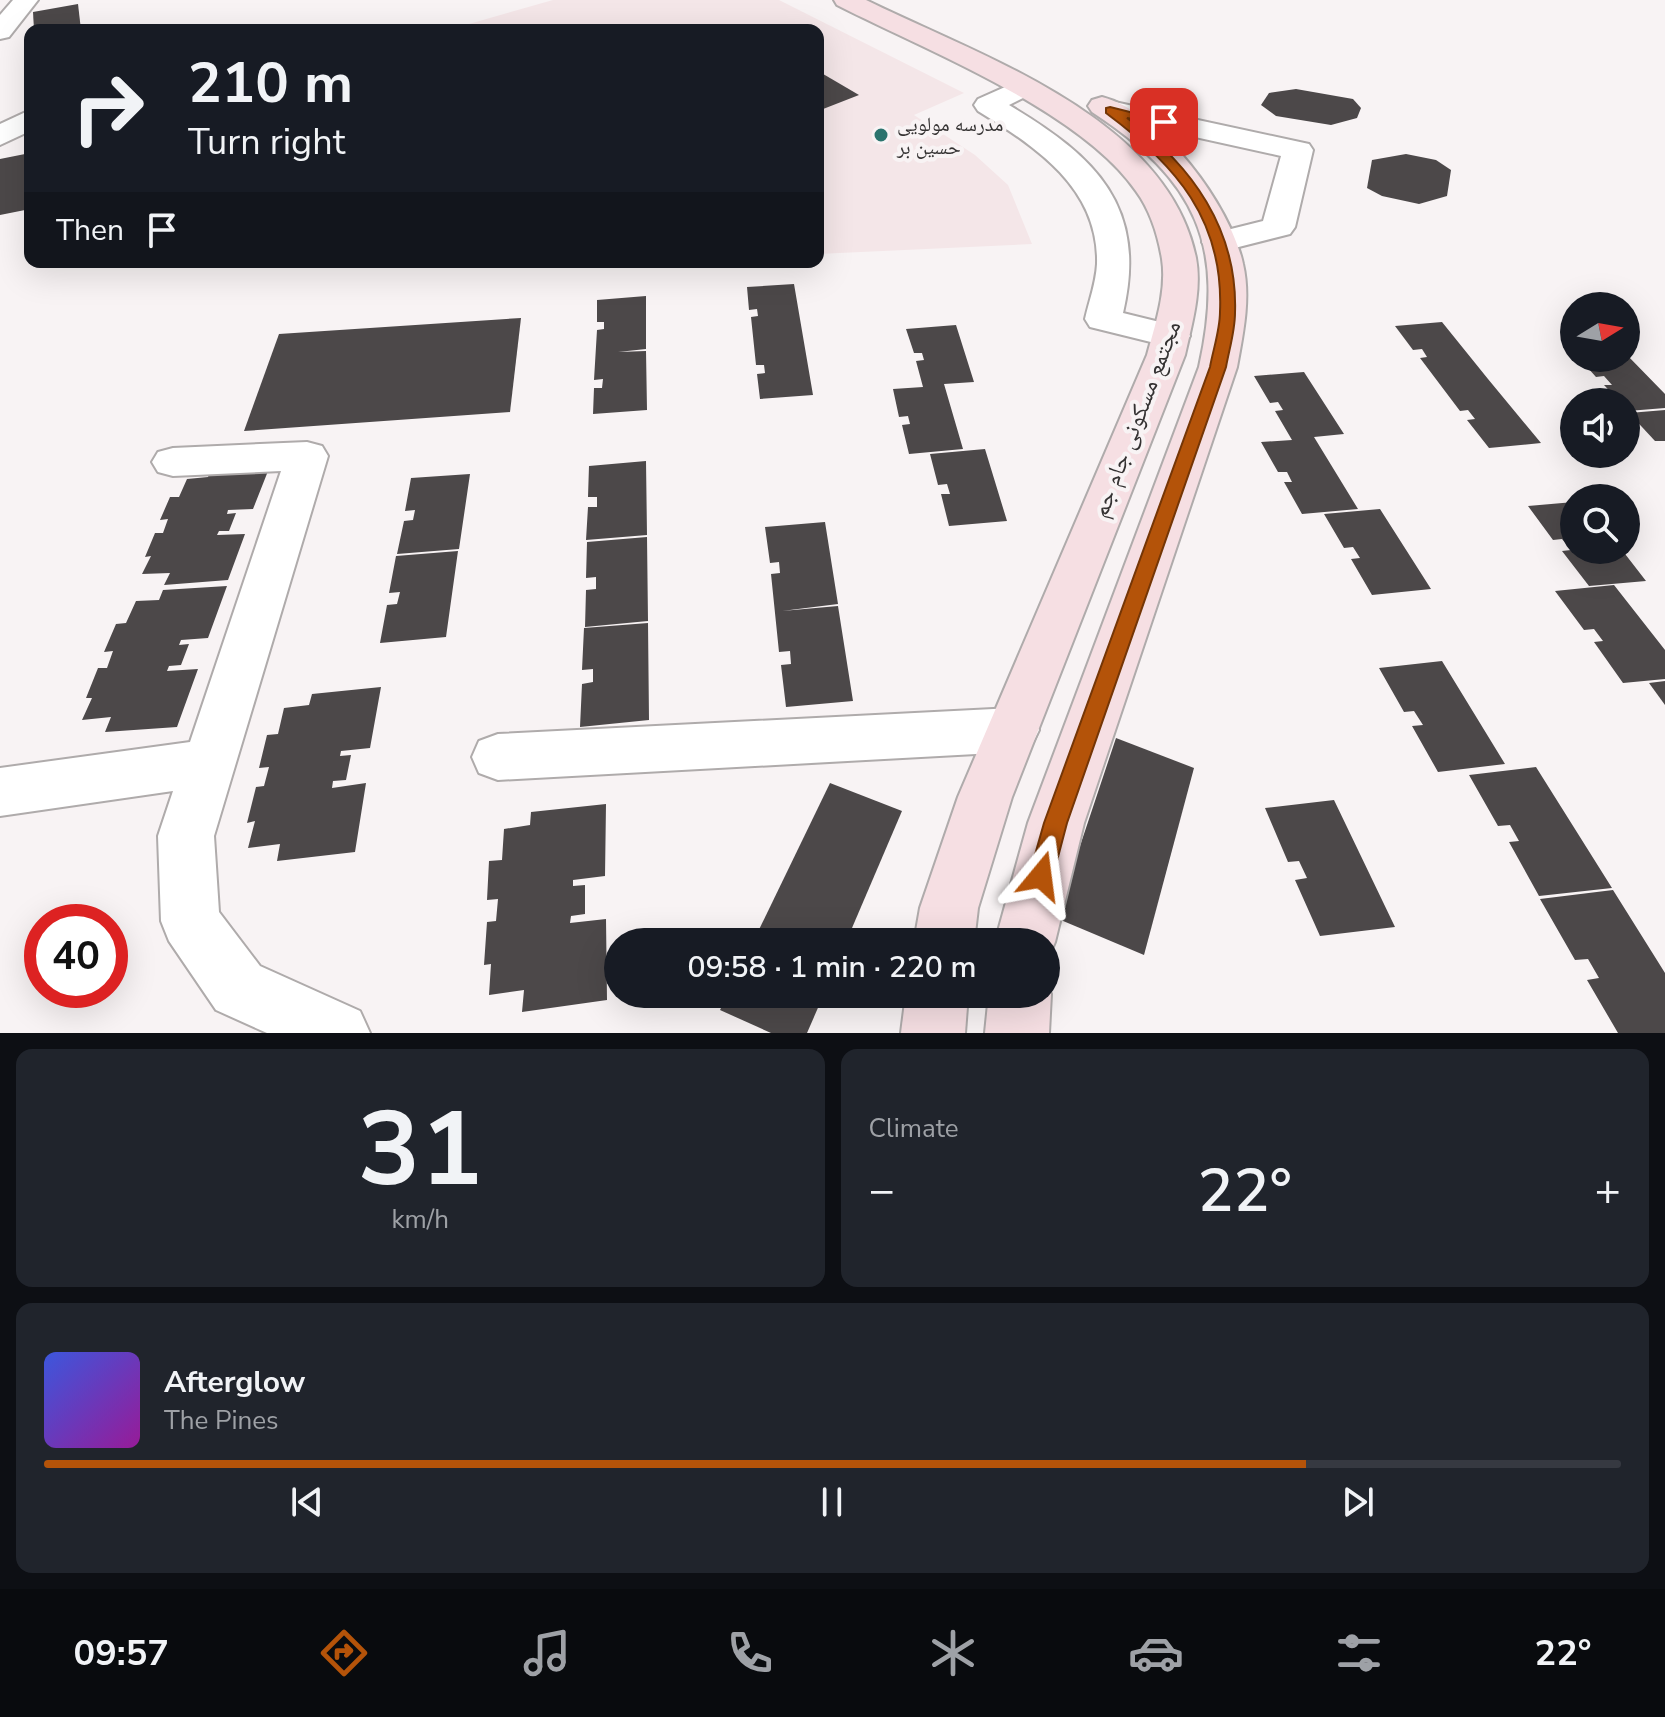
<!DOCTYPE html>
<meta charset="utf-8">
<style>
body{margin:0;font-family:"Nunito Sans","Noto Naskh Arabic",sans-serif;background:#20242c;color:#f1f3f6;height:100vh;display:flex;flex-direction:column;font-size:30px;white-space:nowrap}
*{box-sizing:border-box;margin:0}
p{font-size:26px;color:#9ea1a6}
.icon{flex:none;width:44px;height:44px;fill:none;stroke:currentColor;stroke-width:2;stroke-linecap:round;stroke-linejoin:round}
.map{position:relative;height:1033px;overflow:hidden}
.sheet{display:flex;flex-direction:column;gap:16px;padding:16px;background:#0d0f14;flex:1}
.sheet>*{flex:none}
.hud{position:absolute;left:24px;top:24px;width:800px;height:244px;border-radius:16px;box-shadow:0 8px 32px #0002;background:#171b24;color:#f1f3f6;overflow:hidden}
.needle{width:52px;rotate:79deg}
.tools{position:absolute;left:1560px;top:292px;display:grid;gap:16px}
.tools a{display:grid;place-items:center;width:80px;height:80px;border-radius:50%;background:#171b24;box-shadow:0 8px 32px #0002;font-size:40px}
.speed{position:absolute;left:24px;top:904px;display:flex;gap:16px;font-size:40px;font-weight:700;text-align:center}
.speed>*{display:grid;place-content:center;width:104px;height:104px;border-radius:50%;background:#171b24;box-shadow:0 8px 32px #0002;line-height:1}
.speed .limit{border:12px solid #d22;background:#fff;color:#111}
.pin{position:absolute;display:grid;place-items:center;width:68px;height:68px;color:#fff;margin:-34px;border-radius:16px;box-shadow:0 4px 12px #0006}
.me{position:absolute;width:88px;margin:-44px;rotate:16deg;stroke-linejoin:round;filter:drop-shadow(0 0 6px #0008)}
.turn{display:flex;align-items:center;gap:28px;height:168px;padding:0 32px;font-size:36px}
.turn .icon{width:104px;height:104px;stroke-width:2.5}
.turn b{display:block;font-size:56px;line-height:68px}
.then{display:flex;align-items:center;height:76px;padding:0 32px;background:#0003;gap:16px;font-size:30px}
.big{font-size:60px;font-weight:600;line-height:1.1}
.sheet .widget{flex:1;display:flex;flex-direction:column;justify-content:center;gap:12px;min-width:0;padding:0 28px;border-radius:16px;background:#20242c}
.sheet .dial{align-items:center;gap:0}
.dial b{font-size:104px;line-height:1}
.song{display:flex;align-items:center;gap:24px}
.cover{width:96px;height:96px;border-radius:12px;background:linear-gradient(135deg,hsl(230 70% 55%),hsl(300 70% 35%))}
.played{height:8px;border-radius:4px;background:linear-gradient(90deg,#b45309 80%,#363941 80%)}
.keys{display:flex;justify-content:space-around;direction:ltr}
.heat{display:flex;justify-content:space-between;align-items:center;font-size:44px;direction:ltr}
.sheet .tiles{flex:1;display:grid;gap:16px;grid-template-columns:1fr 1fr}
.widget:last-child{grid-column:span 2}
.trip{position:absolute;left:604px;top:928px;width:456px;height:80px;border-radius:40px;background:#171b24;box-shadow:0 8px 32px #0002;font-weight:600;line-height:80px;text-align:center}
.tab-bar{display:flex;height:128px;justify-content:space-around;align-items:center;background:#090b0e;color:#9ea1a6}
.tab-bar .icon{width:56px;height:56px}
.tab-bar .current{color:#b45309}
.tab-bar b{font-size:36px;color:#f1f3f6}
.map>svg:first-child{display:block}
.built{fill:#f4e6e8}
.building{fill:#4c4849}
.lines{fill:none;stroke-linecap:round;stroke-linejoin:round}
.street-casing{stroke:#afabab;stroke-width:4}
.secondary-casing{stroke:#afabab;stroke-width:4}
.street{fill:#fff;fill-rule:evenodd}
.secondary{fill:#f6dfe3;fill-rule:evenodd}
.route{fill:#b45309;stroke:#753606;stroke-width:2}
.poi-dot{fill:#2b746e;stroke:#f8f3f4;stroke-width:3}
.labels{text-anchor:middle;stroke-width:8;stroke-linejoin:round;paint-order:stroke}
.far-poi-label{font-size:20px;fill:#343232;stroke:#f8f3f4;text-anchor:start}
.street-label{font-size:24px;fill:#343232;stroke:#f8f3f4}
</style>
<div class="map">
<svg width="1665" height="1033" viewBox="0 0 1665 1033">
<rect width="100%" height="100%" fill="#f8f3f4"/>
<polygon class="built" points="553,0 779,0 964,93 914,115 975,155 1008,185 1032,244 818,254 818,30 448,30"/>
<g class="building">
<polygon points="78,4 81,30 34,30 33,12"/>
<polygon points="818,71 859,95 818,111"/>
<polygon points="1296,89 1353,99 1361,108 1357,118 1331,125 1276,116 1261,105 1269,93"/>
<polygon points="30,153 30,209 0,215 0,159"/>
<polygon points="1406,154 1436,160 1451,170 1447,196 1419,204 1382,196 1367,188 1372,160"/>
<polygon points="794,284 813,395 760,399 757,374 765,373 764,365 756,365 751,317 758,316 757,309 749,310 747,287"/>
<polygon points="646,296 646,349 618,352 646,351 647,410 593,414 594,388 602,388 603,379 594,380 597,330 604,329 604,322 597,322 597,300"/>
<polygon points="521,318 510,412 244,431 279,334"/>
<polygon points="1442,322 1488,379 1541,443 1489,448 1467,420 1475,419 1468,410 1460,411 1420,358 1427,357 1422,349 1413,350 1395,326"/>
<polygon points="956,325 974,382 944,384 963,449 909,454 902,425 910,424 908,416 899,417 893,389 923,387 916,361 924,360 922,353 914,353 906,329"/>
<polygon points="1626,354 1665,394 1665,408 1628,411 1626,402 1620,402 1604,385 1612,385 1604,376 1596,377 1579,358 1626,358"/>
<polygon points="1304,372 1344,434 1314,437 1358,509 1302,514 1284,482 1292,482 1287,472 1278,472 1261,442 1292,440 1275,411 1283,410 1278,402 1270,403 1254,376"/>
<polygon points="1665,410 1665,441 1655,441 1629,413"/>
<polygon points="985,449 1007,521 949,526 941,494 950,494 947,484 938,485 930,454"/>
<polygon points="646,461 647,535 586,540 588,507 597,507 597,497 588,497 589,466"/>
<polygon points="270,466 253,509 228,510 227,514 236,513 229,531 219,531 217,535 245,534 228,580 164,585 170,573 142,574 151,556 145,557 155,533 163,533 168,519 160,520 170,497 179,497 187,479 208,477 211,469"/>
<polygon points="470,474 459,549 397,554 404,521 413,520 415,510 405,511 411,478"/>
<polygon points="1574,502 1574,550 1622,550 1646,581 1589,586 1562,551 1571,550 1562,539 1553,540 1528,506"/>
<polygon points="1380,509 1431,589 1372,595 1351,559 1360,558 1353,547 1344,548 1324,514"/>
<polygon points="825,522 838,604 782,611 838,606 853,701 786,707 781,665 791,664 790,651 779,652 771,574 780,573 779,562 770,563 765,527"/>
<polygon points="647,537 648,621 585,627 586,590 596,589 596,577 586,578 587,542"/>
<polygon points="458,551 446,637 380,643 387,605 397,604 400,592 389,593 396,556"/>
<polygon points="1614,585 1665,650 1665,679 1623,683 1594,642 1603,641 1594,629 1584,630 1555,591"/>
<polygon points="227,586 208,638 181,640 179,645 189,644 181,665 169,666 167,671 198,669 177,727 105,732 111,717 82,720 92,698 86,698 98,668 107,668 113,651 104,652 116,624 126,623 136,601 159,600 163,590"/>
<polygon points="648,623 649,720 580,727 582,684 593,682 593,669 582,670 584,628"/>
<polygon points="1442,661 1505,764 1438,772 1412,726 1423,725 1414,711 1404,712 1379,668"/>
<polygon points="1665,681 1665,705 1649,683"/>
<polygon points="381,687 370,748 341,751 340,756 351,755 346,780 333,781 332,788 366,783 355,852 277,861 280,844 248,848 255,821 247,823 256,787 264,786 269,767 259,768 267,735 278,734 284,708 309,705 312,694"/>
<polygon points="1116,738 1194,768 1144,955 1056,918"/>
<polygon points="1536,767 1612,888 1539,896 1509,842 1519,841 1510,825 1498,826 1469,775"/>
<polygon points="830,783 902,811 846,942 753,942"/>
<polygon points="1334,800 1395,927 1320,936 1295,880 1307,878 1299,861 1288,862 1265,808"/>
<polygon points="606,804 605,876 573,880 573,886 585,885 585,914 571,916 570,923 606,919 607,1000 522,1012 524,990 489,995 491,964 484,965 487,922 496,921 498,899 487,900 489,861 502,860 504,829 530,825 531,812"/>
<polygon points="1613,890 1665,973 1665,1033 1618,1033 1587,980 1599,978 1588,959 1575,960 1540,899"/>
<polygon points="728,994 824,994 807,1033 771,1033 720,1010"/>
</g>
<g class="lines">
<g class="street-casing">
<g id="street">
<polygon points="13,0 38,0 9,37 0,39 0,15"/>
<path d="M1023,79L1033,81L1037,87L1033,93L1009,105C1096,157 1148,206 1123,313L1184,328L1190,336L1184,344L1171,347L1090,327L1085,319C1089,301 1096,283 1097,264C1099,188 1036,147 978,111L974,105L978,99Z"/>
<polygon points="1110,101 1309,144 1313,150 1295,227 1290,234 1219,252 1207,249 1202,242 1207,235 1263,221 1281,156 1100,116 1096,110 1100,104"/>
<polygon points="30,110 30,131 0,145 0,124"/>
<polygon points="307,442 322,446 328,456 214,836 219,912 260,966 360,1011 370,1033 267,1033 216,1010 169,941 161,921 158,836 173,791 0,816 0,768 190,742 281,471 173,476 158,472 152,462 158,452 173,448"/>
<polygon points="1013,708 1031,714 1039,730 1031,746 1013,752 498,780 479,773 472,757 479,741 498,734"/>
</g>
</g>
<g class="secondary-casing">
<g id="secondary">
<path d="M834,0H866C980,56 1168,118 1196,258C1202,290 1192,324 1185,355L1012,797L978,908L974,942H914L920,908L958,797L1147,355C1155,325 1167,291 1162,259C1158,235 1150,210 1136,191C1080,110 925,50 837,5Z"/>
<path d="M1102,97C1161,112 1231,206 1243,264C1251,298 1243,334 1237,367L1084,823L1055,942L1046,963V942H995L1028,823L1199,367C1226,246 1197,180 1092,112L1088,106L1092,100Z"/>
<polygon points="1046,982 1051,994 1049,1033 985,1033 989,994 1046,994"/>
<polygon points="906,994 968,994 965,1033 901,1033"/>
</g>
</g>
<use href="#street" class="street"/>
<use href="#secondary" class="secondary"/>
</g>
<path class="route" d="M1110,107L1170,122L1164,125L1127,118C1192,165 1238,230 1235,313C1235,331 1229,350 1226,367L1067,823L1053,876L1049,884L1041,887L1033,884L1029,876L1044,823L1210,367C1213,350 1220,330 1220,312C1224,220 1176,165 1106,113V108Z"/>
<circle class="poi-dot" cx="881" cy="135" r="8"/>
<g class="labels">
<g class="far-poi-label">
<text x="897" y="131">مدرسه مولویی<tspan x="897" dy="23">حسین بر</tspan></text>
</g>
<g class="street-label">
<text transform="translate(1136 419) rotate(-69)" y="8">مجتمع مسکونی جام جم</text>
</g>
</g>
</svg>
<div class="tools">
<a><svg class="needle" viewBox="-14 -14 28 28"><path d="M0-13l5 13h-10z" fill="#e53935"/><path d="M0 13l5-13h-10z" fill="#9ea1a6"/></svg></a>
<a><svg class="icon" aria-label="sound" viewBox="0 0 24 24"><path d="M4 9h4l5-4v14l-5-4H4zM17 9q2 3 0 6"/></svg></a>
<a><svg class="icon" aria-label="search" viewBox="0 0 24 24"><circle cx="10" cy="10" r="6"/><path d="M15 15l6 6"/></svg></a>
</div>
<div class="speed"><div class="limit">40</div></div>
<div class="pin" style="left:1164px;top:122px;background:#d93025"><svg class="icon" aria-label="arrive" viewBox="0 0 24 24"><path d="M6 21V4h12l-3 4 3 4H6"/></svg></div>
<svg class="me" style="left:1041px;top:876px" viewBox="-20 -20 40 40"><path d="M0-17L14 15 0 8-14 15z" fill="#b45309" stroke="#fff" stroke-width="4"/></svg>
<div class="trip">09:58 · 1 min · 220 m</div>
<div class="hud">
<div class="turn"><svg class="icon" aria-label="right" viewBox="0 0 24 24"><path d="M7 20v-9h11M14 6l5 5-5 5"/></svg><div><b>210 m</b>Turn right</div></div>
<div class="then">Then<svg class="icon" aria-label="arrive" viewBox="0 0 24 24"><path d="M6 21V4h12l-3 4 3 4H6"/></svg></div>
</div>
</div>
<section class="sheet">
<div class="tiles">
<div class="widget dial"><b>31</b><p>km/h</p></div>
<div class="widget"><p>Climate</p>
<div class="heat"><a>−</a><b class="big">22°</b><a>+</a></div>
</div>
<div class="widget">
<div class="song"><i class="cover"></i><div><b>Afterglow</b><p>The Pines</p></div></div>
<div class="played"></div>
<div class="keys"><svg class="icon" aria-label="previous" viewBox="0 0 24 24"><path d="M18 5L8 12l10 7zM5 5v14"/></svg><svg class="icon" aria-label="pause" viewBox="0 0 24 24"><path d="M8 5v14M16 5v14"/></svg><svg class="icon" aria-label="next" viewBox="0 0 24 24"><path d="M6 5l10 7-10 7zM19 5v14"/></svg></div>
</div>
</div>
</section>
<nav class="tab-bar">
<b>09:57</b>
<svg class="icon current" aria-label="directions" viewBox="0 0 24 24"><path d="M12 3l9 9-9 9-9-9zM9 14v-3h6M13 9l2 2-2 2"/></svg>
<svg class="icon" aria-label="music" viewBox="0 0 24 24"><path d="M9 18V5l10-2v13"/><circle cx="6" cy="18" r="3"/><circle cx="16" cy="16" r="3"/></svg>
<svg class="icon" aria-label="phone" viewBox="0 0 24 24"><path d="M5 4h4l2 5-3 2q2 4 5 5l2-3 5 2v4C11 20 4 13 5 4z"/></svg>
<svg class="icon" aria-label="climate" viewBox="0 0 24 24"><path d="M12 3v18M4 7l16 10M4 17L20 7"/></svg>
<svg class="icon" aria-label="car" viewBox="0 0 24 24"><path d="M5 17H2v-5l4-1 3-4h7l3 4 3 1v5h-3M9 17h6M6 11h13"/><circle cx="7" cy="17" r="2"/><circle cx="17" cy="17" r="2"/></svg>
<svg class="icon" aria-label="filters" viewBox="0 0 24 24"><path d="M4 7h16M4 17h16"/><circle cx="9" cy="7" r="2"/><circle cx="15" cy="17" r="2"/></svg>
<b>22°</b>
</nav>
